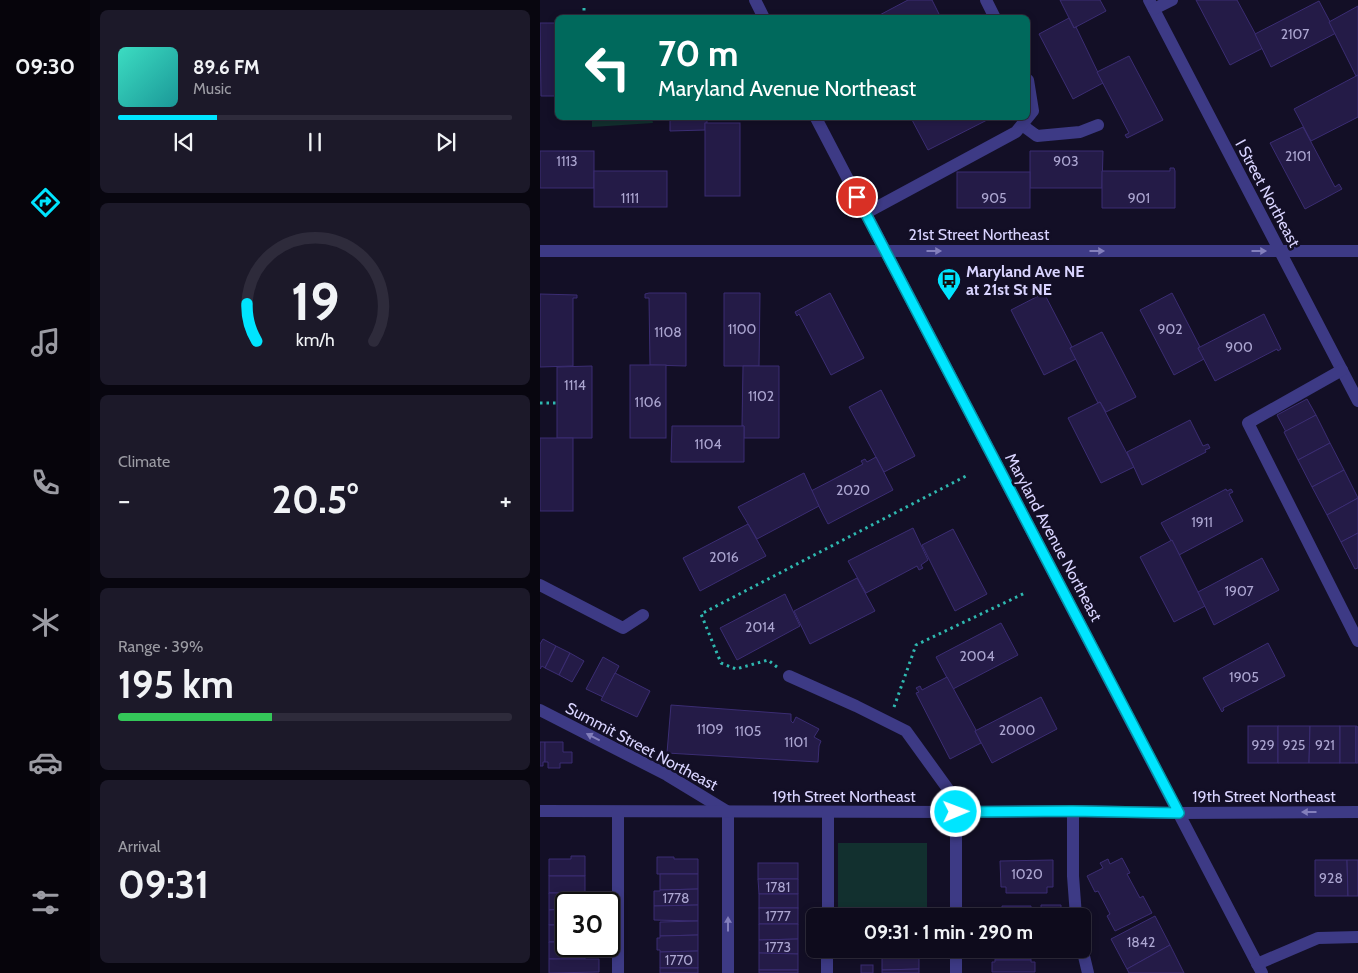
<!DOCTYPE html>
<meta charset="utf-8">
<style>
body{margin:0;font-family:Cabin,sans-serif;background:#1c1929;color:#f1f3f6;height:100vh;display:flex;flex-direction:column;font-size:19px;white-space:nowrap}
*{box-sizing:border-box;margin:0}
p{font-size:16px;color:#9b9ba3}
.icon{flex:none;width:28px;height:28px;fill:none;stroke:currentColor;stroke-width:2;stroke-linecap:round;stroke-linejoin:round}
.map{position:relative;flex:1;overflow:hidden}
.drawer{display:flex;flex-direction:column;gap:10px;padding:10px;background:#08060f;width:450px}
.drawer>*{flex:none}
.top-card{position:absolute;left:15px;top:15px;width:475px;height:105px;border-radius:8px;box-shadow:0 2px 8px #0003,0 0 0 1px #2e2b3b;background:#00695c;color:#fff;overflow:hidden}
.speed{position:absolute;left:15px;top:892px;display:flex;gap:10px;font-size:25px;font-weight:700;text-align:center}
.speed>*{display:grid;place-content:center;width:65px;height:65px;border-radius:50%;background:#0e0b1c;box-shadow:0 2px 8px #0003,0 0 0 1px #2e2b3b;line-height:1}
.speed .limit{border:2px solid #111;border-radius:8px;background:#fff;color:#111}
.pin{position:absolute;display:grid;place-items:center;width:42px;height:42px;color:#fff;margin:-21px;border:2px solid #fff;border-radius:50%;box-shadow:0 1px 5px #0007}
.me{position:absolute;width:55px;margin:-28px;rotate:89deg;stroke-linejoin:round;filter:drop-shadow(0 0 4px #0008)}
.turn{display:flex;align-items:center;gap:18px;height:105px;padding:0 20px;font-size:22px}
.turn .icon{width:65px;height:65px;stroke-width:2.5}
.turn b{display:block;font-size:35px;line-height:42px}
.big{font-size:38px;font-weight:700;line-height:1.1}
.drawer .card{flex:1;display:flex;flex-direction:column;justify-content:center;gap:8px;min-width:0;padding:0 18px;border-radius:8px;background:#1c1929}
.drawer .dial{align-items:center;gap:0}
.dial svg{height:130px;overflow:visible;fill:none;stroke:#2e2b3b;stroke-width:7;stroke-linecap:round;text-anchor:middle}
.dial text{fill:#f1f3f6;stroke:none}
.song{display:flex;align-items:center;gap:15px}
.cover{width:60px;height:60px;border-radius:8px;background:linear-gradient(135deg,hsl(170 70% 55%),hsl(180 70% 35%))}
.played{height:5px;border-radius:2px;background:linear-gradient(90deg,#00e5ff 25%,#2e2b3b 25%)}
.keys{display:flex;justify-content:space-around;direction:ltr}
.heat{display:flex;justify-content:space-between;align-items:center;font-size:28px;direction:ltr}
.charge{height:8px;border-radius:4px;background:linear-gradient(90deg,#34c759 39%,#2e2b3b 0)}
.trip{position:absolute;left:266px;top:908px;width:285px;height:50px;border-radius:8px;background:#0e0b1c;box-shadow:0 2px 8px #0003,0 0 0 1px #2e2b3b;font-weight:700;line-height:50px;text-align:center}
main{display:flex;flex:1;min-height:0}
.tabs{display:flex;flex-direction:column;width:90px;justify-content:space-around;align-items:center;background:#06040b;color:#9b9ba3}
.tabs .icon{width:35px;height:35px}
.tabs .current{color:#00e5ff}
.tabs b{font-size:22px;color:#f1f3f6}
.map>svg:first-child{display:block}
.green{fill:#12302f}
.building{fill:#241b47;stroke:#3b2d73}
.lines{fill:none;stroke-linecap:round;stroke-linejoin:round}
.path{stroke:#2fb8b0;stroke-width:3;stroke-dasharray:2.5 4;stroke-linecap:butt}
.minor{stroke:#3d3a85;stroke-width:12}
.oneway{fill:#837fbc}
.route-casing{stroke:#0095a6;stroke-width:12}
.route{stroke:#00e5ff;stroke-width:9}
.labels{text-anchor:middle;stroke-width:5;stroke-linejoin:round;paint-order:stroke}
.number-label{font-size:14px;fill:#aca6d1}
.street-label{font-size:16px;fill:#d9d4ff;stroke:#130f26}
.poi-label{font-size:16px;font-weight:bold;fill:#d9d4ff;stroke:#130f26;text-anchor:start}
</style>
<main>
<nav class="tabs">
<b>09:30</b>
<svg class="icon current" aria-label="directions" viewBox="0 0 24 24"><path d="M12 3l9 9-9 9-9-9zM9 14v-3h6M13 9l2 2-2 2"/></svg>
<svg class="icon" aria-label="music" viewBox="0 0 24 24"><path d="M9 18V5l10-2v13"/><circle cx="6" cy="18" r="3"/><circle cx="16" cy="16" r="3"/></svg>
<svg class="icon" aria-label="phone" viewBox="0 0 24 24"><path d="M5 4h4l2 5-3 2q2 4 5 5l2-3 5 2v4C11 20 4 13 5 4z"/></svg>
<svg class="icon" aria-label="climate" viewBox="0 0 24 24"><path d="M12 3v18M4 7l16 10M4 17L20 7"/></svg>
<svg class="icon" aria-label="car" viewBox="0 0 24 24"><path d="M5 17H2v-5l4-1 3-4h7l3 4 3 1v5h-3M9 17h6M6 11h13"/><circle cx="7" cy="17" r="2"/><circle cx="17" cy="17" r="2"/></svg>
<svg class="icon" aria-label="filters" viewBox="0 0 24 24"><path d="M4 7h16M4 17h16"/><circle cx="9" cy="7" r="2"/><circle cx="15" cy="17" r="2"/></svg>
</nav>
<section class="drawer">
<div class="card">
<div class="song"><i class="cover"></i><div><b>89.6 FM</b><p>Music</p></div></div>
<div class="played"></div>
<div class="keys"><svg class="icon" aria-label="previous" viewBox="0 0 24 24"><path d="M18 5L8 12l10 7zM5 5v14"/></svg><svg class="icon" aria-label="pause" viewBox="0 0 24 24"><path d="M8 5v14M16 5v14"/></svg><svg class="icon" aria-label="next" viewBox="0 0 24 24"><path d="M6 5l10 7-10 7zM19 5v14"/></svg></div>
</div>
<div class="card dial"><svg viewBox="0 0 100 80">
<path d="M14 69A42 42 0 1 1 86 69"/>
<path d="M14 69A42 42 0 0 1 8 46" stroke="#00e5ff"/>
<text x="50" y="56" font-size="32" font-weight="700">19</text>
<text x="50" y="72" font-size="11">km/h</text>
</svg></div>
<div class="card"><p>Climate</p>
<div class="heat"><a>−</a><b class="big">20.5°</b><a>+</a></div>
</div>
<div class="card"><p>Range · 39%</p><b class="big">195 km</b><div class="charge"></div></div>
<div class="card"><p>Arrival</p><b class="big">09:31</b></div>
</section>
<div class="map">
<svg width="818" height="973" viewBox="0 0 818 973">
<rect width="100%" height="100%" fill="#130f26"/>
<g class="green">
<polygon points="52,118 112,118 113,123 52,127"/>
<rect x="298" y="843" width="89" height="73"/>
</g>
<g class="building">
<polygon points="368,0 392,0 401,18 334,18"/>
<polygon points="520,0 560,0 566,11 534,28"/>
<polygon points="656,0 697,0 723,48 690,65"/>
<polygon points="779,1 796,33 731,67 715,34"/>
<polygon points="818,6 818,75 816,76 789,22"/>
<polygon points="529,18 534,28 536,27 563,83 533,99 499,34"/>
<polygon points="0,23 18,23 18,96 1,96"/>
<polygon points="589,56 623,120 587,138 585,135 589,133 557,72"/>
<polygon points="818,75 818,117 771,141 754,109"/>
<polygon points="130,118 167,118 167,123 165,123 165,130 130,131"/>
<polygon points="371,118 451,118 388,150"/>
<rect x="165" y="123" width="35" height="73"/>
<polygon points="763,127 795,187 799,184 802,189 765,209 730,143"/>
<rect x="0" y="151" width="54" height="37"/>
<polygon points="490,151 563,151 562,188 490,188"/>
<polygon points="630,168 634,168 635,171 635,208 562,208 562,171 630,171"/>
<rect x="54" y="171" width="73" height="36"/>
<rect x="417" y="172" width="73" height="36"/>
<polygon points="109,293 146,293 146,366 110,365 109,298 105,298 105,294"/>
<polygon points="184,293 220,293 219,366 184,366"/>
<polygon points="290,293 324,358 291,375 259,314 257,316 255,312"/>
<polygon points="504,293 532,347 530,348 536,359 504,375 471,310"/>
<polygon points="632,293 660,347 658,348 664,359 634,375 600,310"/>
<polygon points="0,294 37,295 37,298 33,298 33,366 0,367"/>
<polygon points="724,314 741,349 738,351 737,349 675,381 658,348"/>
<polygon points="562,332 596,397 566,412 560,402 558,403 530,348"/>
<rect x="90" y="365" width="36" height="73"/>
<polygon points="52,366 52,438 17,438 17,367"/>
<polygon points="203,366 239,366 239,438 204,438 204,426 202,426"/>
<polygon points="341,390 375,456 344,472 309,407"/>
<polygon points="767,399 776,415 746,432 737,415"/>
<polygon points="560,402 594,467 561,483 528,418"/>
<polygon points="776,415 790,443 758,460 744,432"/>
<polygon points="650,420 663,446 668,444 670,448 665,450 666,452 602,485 587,452"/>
<polygon points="132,426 204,426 204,462 131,462"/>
<rect x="0" y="438" width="33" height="73"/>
<polygon points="790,443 804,470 772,487 758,460"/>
<polygon points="336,457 353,490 288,524 271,491 323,464 321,461 325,459 327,462"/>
<polygon points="804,470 818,498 787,515 772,487"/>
<polygon points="264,473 279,506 217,539 198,507"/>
<polygon points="686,489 687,491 691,489 693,492 689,494 703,521 639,555 621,523"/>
<polygon points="818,498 818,533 801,542 787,515"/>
<polygon points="208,524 226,556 160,591 143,558"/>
<polygon points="373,528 388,560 381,565 383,568 379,570 377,566 326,593 308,561"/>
<polygon points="413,529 447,594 415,611 382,545"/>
<polygon points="818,533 818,568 815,569 801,542"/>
<polygon points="632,540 665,606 634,622 600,557"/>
<polygon points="722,558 739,590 674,625 658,592"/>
<polygon points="317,578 335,611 270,644 254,611"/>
<polygon points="245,594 260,626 197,660 180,628"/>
<polygon points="461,623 478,655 413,689 396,657"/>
<polygon points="3,639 16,646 5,668 2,666 0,669 0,644"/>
<polygon points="728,643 745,676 683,708 684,710 682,712 663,678"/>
<polygon points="16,646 30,653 19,675 5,668"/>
<polygon points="30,653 44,661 32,682 19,675"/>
<polygon points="63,657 79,666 63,697 46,689"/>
<polygon points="75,673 110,691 97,717 61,700"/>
<polygon points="407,677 436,730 435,731 441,743 410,759 376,693 379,692 376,688 380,686 382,690"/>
<polygon points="501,697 517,729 452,763 435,731"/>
<polygon points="131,705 251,714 251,721 253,723 256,717 279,729 274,737 281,741 279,746 278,762 127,753"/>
<rect x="708" y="726" width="30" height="37"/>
<polygon points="738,726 770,726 769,763 738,763"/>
<polygon points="770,726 800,726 800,763 769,763"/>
<rect x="800" y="726" width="16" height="37"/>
<polygon points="816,726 818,727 818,763 816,763"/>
<polygon points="0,742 5,742 5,762 3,762 3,766 0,766"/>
<polygon points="5,742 23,742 23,752 32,752 32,763 20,763 20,768 8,768 8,762 5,762"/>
<polygon points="31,856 45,856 45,876 9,876 9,859 31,859"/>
<polygon points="117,857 134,857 134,859 158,859 158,874 117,874"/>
<polygon points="582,858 590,873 587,874 600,898 603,896 612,913 575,931 567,916 570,914 558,891 555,892 547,876 563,868 560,863 568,859 570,864"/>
<polygon points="513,860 513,887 507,887 507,893 466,893 466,887 461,887 460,861"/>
<polygon points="775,860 807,860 808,896 775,896"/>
<polygon points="807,860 818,860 818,896 808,896"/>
<rect x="218" y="863" width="40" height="16"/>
<polygon points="120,874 158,874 158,889 120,890"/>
<rect x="9" y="876" width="36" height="17"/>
<polygon points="218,879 258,879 258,894 219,894"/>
<polygon points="158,889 158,905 114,906 114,891 120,891 120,890"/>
<polygon points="9,893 49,893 49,899 45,899 45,904 26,904 26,909 9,910"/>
<rect x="219" y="894" width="39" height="14"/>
<polygon points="158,905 158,921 114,920 114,906"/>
<polygon points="501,905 521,905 521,916 455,916 455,908 462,908 462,906 491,906 491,913 501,913"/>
<rect x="219" y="908" width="39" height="16"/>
<polygon points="26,909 26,925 9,925 9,910"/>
<polygon points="615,916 630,945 587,969 571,939"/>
<polygon points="158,921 158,935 120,936 120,922"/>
<polygon points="219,924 258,924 258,939 219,940"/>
<rect x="9" y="925" width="17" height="17"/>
<polygon points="158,935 158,951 120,952 120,950 117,950 117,938 120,938 120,936"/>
<polygon points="258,939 258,954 219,953 219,940"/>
<polygon points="9,942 26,942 26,946 45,946 45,959 9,959"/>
<polygon points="630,945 644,973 589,973 587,969"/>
<polygon points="327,949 378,949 379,956 342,957 342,952 327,952"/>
<rect x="455" y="949" width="36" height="11"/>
<polygon points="158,951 158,968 120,968 120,952"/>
<polygon points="219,953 258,954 258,970 219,970"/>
<polygon points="379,956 379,969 342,970 342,957"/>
<polygon points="9,959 59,959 59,972 9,973"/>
<polygon points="455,960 491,960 491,962 495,962 495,972 452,972 452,962 455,962"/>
<rect x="321" y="965" width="12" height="8"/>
<rect x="120" y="968" width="38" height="5"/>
<polygon points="379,969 379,973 342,973 342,970"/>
<rect x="219" y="970" width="39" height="3"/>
</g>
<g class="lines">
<g class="path">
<polyline points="44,8 44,18"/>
<polyline points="0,403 17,403"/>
<polyline points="237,667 228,660 196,669 181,663 161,614 426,476"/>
<polyline points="354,707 376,645 485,593"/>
</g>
<g class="minor">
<polyline points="215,0 224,18"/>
<polyline points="446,0 455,18"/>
<polyline points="609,0 818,401"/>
<polyline points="614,9 632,0"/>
<polyline points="276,118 722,973"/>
<polyline points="482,125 497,136 540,132 558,125"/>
<polyline points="326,213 476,132 493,111 488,80"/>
<polyline points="0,251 818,251"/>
<polyline points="802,370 708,423 818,641"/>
<polyline points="0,585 83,628 103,615"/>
<polyline points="249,676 316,706 366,731 413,796 416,812 416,916"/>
<polyline points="0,710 127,775 188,812 188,973"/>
<polyline points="0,811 416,812 533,811 639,813 818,812"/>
<polyline points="533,811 533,876 536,916"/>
<polyline points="78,812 78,973"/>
<polyline points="288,916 288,812"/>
<polyline points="542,948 548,973"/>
<polyline points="717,964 778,938 818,937"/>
<polyline points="287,973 287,949"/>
<polyline points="416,973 416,949"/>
</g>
</g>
<defs><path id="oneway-solid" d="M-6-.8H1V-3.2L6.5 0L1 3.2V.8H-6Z" transform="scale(1.25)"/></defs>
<g class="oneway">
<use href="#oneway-solid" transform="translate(394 251)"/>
<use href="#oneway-solid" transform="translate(557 251)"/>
<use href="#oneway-solid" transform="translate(719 251)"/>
<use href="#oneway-solid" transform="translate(53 737) rotate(-153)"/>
<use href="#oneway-solid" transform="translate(769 812) rotate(180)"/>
<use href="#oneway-solid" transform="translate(188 924) rotate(-90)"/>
</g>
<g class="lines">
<g class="route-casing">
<polyline id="route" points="317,197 639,813 532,811 416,812"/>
</g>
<use href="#route" class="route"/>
</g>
<defs>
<g id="bus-pin" transform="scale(1.25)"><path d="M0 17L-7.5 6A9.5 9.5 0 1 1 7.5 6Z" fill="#00e5ff" stroke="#130f26"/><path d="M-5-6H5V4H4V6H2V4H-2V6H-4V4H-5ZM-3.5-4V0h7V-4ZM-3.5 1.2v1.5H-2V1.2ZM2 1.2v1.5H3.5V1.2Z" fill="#111"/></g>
</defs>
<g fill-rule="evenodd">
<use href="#bus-pin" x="409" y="280"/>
</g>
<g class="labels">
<g class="number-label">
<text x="755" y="39">2107</text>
<text x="758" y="161">2101</text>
<text x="27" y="166">1113</text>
<text x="526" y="166">903</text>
<text x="90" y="203">1111</text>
<text x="454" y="203">905</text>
<text x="599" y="203">901</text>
<text x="202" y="334">1100</text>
<text x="630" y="334">902</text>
<text x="128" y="337">1108</text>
<text x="699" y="352">900</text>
<text x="35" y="390">1114</text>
<text x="221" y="401">1102</text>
<text x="108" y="407">1106</text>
<text x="168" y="449">1104</text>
<text x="313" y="495">2020</text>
<text x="662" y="527">1911</text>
<text x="184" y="562">2016</text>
<text x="699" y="596">1907</text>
<text x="220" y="632">2014</text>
<text x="437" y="661">2004</text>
<text x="704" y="682">1905</text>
<text x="170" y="734">1109</text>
<text x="477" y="735">2000</text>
<text x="208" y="736">1105</text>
<text x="256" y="747">1101</text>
<text x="723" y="750">929</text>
<text x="754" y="750">925</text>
<text x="785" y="750">921</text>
<text x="487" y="879">1020</text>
<text x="791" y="883">928</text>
<text x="238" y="892">1781</text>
<text x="136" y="903">1778</text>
<text x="238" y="921">1777</text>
<text x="601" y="947">1842</text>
<text x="238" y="952">1773</text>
<text x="139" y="965">1770</text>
</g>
<g class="street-label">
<text transform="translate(728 193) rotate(62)" y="6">I Street Northeast</text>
<text x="439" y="240">21st Street Northeast</text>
<text transform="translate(514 537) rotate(62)" y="6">Maryland Avenue Northeast</text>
<text transform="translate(102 746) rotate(28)" y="6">Summit Street Northeast</text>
<text x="304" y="802">19th Street Northeast</text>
<text x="724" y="802">19th Street Northeast</text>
</g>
<g class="poi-label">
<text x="426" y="277">Maryland Ave NE<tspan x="426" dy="18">at 21st St NE</tspan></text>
</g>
</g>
</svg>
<div class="speed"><div class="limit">30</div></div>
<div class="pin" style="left:317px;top:197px;background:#d93025"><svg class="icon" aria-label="arrive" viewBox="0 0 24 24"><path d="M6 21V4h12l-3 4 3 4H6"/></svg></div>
<svg class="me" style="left:416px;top:812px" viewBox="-20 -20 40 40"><circle r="17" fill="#00e5ff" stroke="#fff" stroke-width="3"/><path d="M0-11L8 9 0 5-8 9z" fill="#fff"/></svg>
<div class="trip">09:31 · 1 min · 290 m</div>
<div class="top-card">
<div class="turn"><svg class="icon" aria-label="left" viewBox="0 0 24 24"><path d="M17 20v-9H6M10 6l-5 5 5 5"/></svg><div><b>70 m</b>Maryland Avenue Northeast</div></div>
</div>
</div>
</main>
